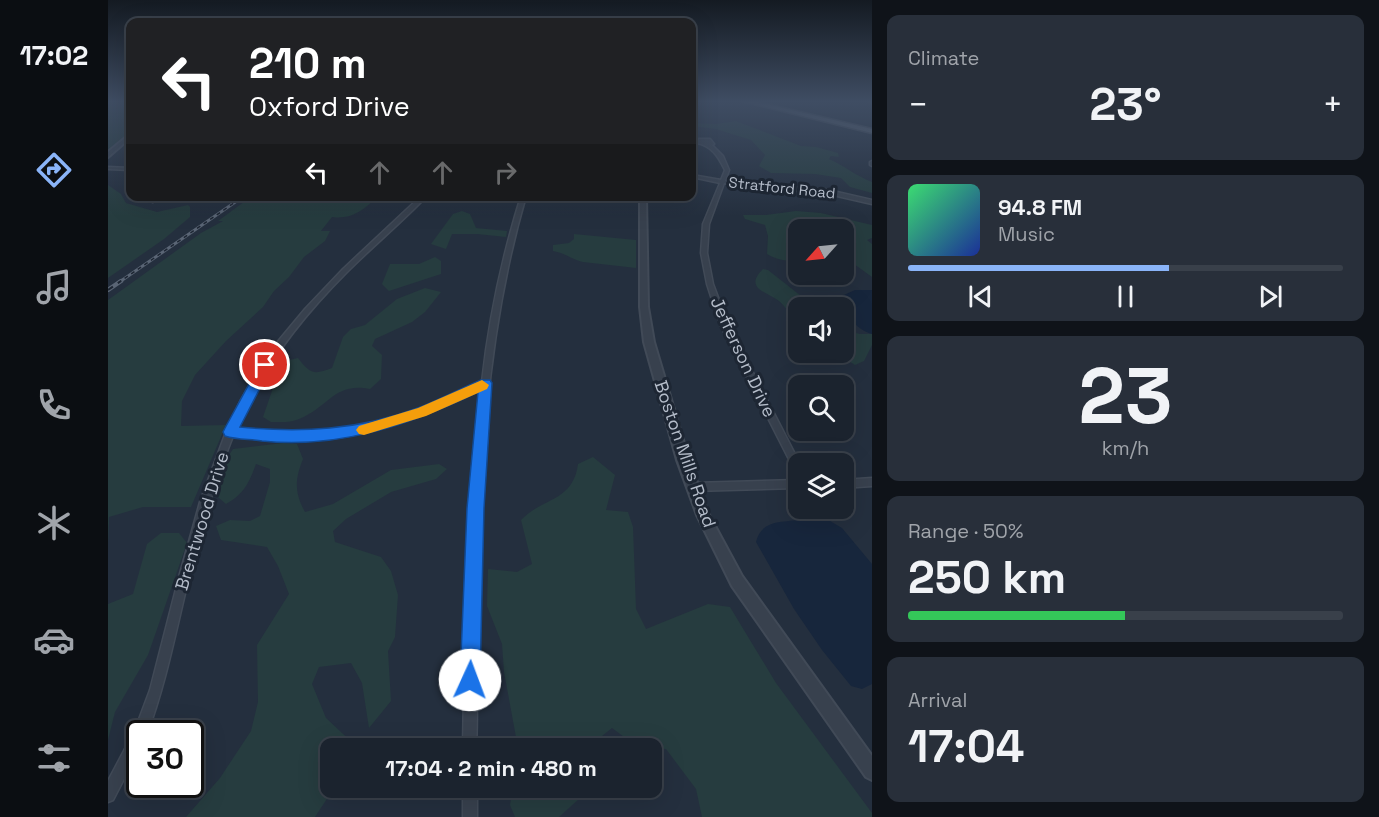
<!DOCTYPE html>
<meta charset="utf-8">
<style>
body{margin:0;font-family:"Space Grotesk",sans-serif;background:#282f3a;color:#f1f3f6;height:100vh;display:flex;flex-direction:column;font-size:22px;white-space:nowrap}
*{box-sizing:border-box;margin:0}
p{font-size:20px;color:#a0a4aa}
.icon{flex:none;width:33px;height:33px;fill:none;stroke:currentColor;stroke-width:2;stroke-linecap:round;stroke-linejoin:round}
.map{position:relative;flex:1;overflow:hidden}
.panel{display:flex;flex-direction:column;gap:15px;padding:15px;background:#0f1319;width:507px}
.panel>*{flex:none}
.banner{position:absolute;left:18px;top:18px;width:570px;height:183px;border-radius:12px;box-shadow:0 6px 24px #0002,0 0 0 2px #39404a;background:#202124;color:#fff;overflow:hidden}
.needle{width:39px;rotate:243deg}
.tools{position:absolute;left:680px;top:219px;display:grid;gap:12px}
.tools a{display:grid;place-items:center;width:66px;height:66px;border-radius:12px;background:#1b232e;box-shadow:0 6px 24px #0002,0 0 0 2px #39404a;font-size:30px}
.speed{position:absolute;left:18px;top:720px;display:flex;gap:12px;font-size:30px;font-weight:700;text-align:center}
.speed>*{display:grid;place-content:center;width:78px;height:78px;border-radius:50%;background:#1b232e;box-shadow:0 6px 24px #0002,0 0 0 2px #39404a;line-height:1}
.speed .limit{border:3px solid #111;border-radius:9px;background:#fff;color:#111}
.pin{position:absolute;display:grid;place-items:center;width:51px;height:51px;color:#fff;margin:-26px;border:3px solid #fff;border-radius:50%;box-shadow:0 2px 6px #0007}
.me{position:absolute;width:66px;margin:-33px;rotate:2deg;stroke-linejoin:round;filter:drop-shadow(0 0 4px #0008)}
.turn{display:flex;align-items:center;gap:21px;height:126px;padding:0 24px;font-size:27px}
.turn .icon{width:78px;height:78px;stroke-width:2.5}
.turn b{display:block;font-size:42px;line-height:51px}
.lanes{display:flex;align-items:center;height:57px;padding:0 24px;background:#0003;justify-content:center;gap:30px;direction:ltr}
.lanes .off{opacity:.35}
.big{font-size:45px;font-weight:700;line-height:1.1}
.panel .card{flex:1;display:flex;flex-direction:column;justify-content:center;gap:9px;min-width:0;padding:0 21px;border-radius:12px;background:#282f3a}
.panel .dial{align-items:center;gap:0}
.dial b{font-size:78px;line-height:1}
.song{display:flex;align-items:center;gap:18px}
.cover{width:72px;height:72px;border-radius:9px;background:linear-gradient(135deg,hsl(140 70% 55%),hsl(230 70% 35%))}
.played{height:6px;border-radius:3px;background:linear-gradient(90deg,#8ab4f8 60%,#39404a 60%)}
.keys{display:flex;justify-content:space-around;direction:ltr}
.heat{display:flex;justify-content:space-between;align-items:center;font-size:33px;direction:ltr}
.charge{height:9px;border-radius:4px;background:linear-gradient(90deg,#34c759 50%,#39404a 0)}
.trip{position:absolute;left:212px;top:738px;width:342px;height:60px;border-radius:12px;background:#1b232e;box-shadow:0 6px 24px #0002,0 0 0 2px #39404a;font-weight:700;line-height:60px;text-align:center}
main{display:flex;flex:1;min-height:0}
.tab-bar{display:flex;flex-direction:column;width:108px;justify-content:space-around;align-items:center;background:#0b0e12;color:#a0a4aa}
.tab-bar .icon{width:42px;height:42px}
.tab-bar .active{color:#8ab4f8}
.tab-bar b{font-size:27px;color:#f1f3f6}
.map>svg:first-child{display:block}
.green{fill:#263c3f}
.water{fill:#17263c}
.lines{fill:none;stroke-linecap:round;stroke-linejoin:round}
.minor-casing{stroke:#414a57;stroke-width:3}
.tertiary-casing{stroke:#414a57;stroke-width:4}
.primary-casing{stroke:#414a57;stroke-width:3}
.minor{fill:#38414e;fill-rule:evenodd}
.tertiary{fill:#38414e;fill-rule:evenodd}
.primary{fill:#56606e;fill-rule:evenodd}
.rail-far1-casing{stroke:#5a6575;stroke-width:3}
.rail-casing{stroke:#5a6575;stroke-width:4.5}
.rail-far1{stroke:#1d2633;stroke-width:1.5;stroke-dasharray:4;stroke-linecap:butt}
.rail{stroke:#1d2633;stroke-width:2;stroke-dasharray:6;stroke-linecap:butt}
.route{fill:#1a73e8;stroke:#114b97;stroke-width:1.5}
.slow{fill:#f59e0b}
.labels{text-anchor:middle;stroke-width:6;stroke-linejoin:round;paint-order:stroke}
.far-street-label{font-size:15px;fill:#b4bcc9;stroke:#1d2633}
.street-label{font-size:18px;fill:#b4bcc9;stroke:#1d2633}
</style>
<main>
<nav class="tab-bar">
<b>17:02</b>
<svg class="icon active" aria-label="directions" viewBox="0 0 24 24"><path d="M12 3l9 9-9 9-9-9zM9 14v-3h6M13 9l2 2-2 2"/></svg>
<svg class="icon" aria-label="music" viewBox="0 0 24 24"><path d="M9 18V5l10-2v13"/><circle cx="6" cy="18" r="3"/><circle cx="16" cy="16" r="3"/></svg>
<svg class="icon" aria-label="phone" viewBox="0 0 24 24"><path d="M5 4h4l2 5-3 2q2 4 5 5l2-3 5 2v4C11 20 4 13 5 4z"/></svg>
<svg class="icon" aria-label="climate" viewBox="0 0 24 24"><path d="M12 3v18M4 7l16 10M4 17L20 7"/></svg>
<svg class="icon" aria-label="car" viewBox="0 0 24 24"><path d="M5 17H2v-5l4-1 3-4h7l3 4 3 1v5h-3M9 17h6M6 11h13"/><circle cx="7" cy="17" r="2"/><circle cx="17" cy="17" r="2"/></svg>
<svg class="icon" aria-label="filters" viewBox="0 0 24 24"><path d="M4 7h16M4 17h16"/><circle cx="9" cy="7" r="2"/><circle cx="15" cy="17" r="2"/></svg>
</nav>
<div class="map">
<svg width="764" height="817" viewBox="0 0 764 817">
<rect width="100%" height="100%" fill="#242f3e"/>
<g class="green">
<polygon points="0,101 22,101 22,131 0,153"/>
<path d="M628,121L693,146L708,147L730,153L731,157L723,156L721,159C737,166 748,176 764,182V193L742,187L733,178L707,174L663,173L651,166L657,155L643,140L608,129L584,126V123L608,124Z"/>
<polygon points="0,185 13,194 18,203 49,212 80,205 82,207 82,217 56,239 0,278"/>
<path d="M144,196L269,197C256,210 243,220 224,217L213,231H222L217,241L196,257L181,277L166,291L155,307L118,341L87,375L74,401L73,426L118,425L83,507H35L1,517L0,545V300L93,233L115,221H110Z"/>
<polygon points="354,211 362,214 368,228 399,231 398,237 369,234 344,234 338,249 323,244 345,214"/>
<path d="M688,211L713,213L764,225V238L759,240L764,244V277L735,256V230H690V260C679,262 669,260 659,254L660,236L657,225L637,219L635,215H658Z"/>
<path d="M466,234L528,240V268L475,262C463,259 457,253 445,251V245L461,243L466,239Z"/>
<polygon points="327,257 333,261 333,274 281,291 274,284 282,264 311,264"/>
<path d="M655,269L660,270L707,307L690,308V322C681,315 682,312 675,305C665,292 633,291 655,269Z"/>
<path d="M317,288L333,292L317,312L304,322L267,339L264,346L274,355L273,379L262,389C226,382 221,407 191,419C183,423 172,422 163,422L155,417L166,385L177,361L190,358C202,374 206,375 224,368L235,337L243,329L257,325L289,299Z"/>
<polygon points="735,330 752,334 764,334 764,345 756,361 747,365 729,353 735,352"/>
<path d="M175,443L189,444L195,459C187,479 186,492 197,512L225,504L283,470L331,464L339,469L328,479L283,492L238,519L225,531L227,542L273,557L283,571L290,595L287,637L280,651L283,701L261,728L254,683L243,663L211,667L204,684L218,718L250,748H222V788H226L207,817H78L112,778L143,731L150,702L149,645L181,594L170,566L159,547L113,540L108,526L122,520L142,521L152,516L162,482V469L148,464C141,483 136,494 118,504L105,493L116,463L125,449Z"/>
<path d="M485,457L507,475L498,510L520,512L525,527L528,609L538,629L600,604L622,607L668,683L764,813V817H594L588,789L558,749L531,748L504,728L479,748H410L396,672L394,644L379,606L380,569L409,572L424,564L413,520C435,497 465,502 470,464Z"/>
<polygon points="53,533 71,533 79,543 40,655 7,712 0,740 0,604 25,594 39,544"/>
<polygon points="405,788 483,788 451,817 407,817 402,805"/>
</g>
<g class="water">
<path d="M747,290H764V334C747,330 736,311 729,298Z"/>
<path d="M698,519L722,521L734,528L764,564V684L754,689L743,686L714,650L686,609L648,542C654,518 676,523 698,519Z"/>
</g>
<g class="lines">
<g class="minor-casing">
<g id="minor">
<polygon points="760,101 764,101 764,103"/>
<path d="M591,139H602L606,144L604,145L615,156L621,170L617,181L638,185L716,189L764,200V204L716,193L638,187L616,183L601,224L599,253L605,284L620,324L692,464H690V472L687,471L612,324L599,284L593,253L595,224L612,183L584,177V175L613,180L617,170C610,156 604,146 589,143Z"/>
<polygon points="764,161 764,166 762,165 762,162"/>
<polygon points="0,167 22,168 22,170 0,169"/>
<polygon points="39,196 44,196 45,198 49,196 57,196 45,202 39,200"/>
<path d="M313,196H319C293,223 265,246 239,272C193,318 153,369 128,429C181,433 233,433 284,418C315,409 344,395 374,382C381,318 394,257 413,196H418C376,339 371,487 369,634C368,672 370,711 368,748H355C357,628 359,508 373,389C325,411 276,432 223,437C190,440 158,438 125,436C107,481 93,529 81,577C68,630 58,683 39,734H32V748L5,800L0,802V781L27,730L42,690L71,577L92,502L118,432L133,400L162,351L197,309L235,269Z"/>
<polygon points="764,478 764,486 735,488 735,480"/>
<polygon points="690,480 690,488 585,491 582,490 580,487 582,484 585,483"/>
<rect x="355" y="788" width="14" height="29"/>
</g>
</g>
<g class="tertiary-casing">
<g id="tertiary">
<polygon points="22,134 22,138 0,157 0,152"/>
<polygon points="532,196 538,196 540,307 546,342 581,460 600,513 634,576 764,756 764,780 758,777 624,586 589,515 569,460 536,342 532,307"/>
</g>
</g>
<g class="primary-casing">
<polygon id="primary" points="634,101 645,101 764,129 764,133"/>
</g>
<use href="#minor" class="minor"/>
<use href="#tertiary" class="tertiary"/>
<use href="#primary" class="primary"/>
<g class="rail-far1-casing">
<polyline id="rail-far1" points="10,283 136,196"/>
</g>
<g class="rail-casing">
<polyline id="rail" points="0,290 13,281"/>
</g>
<use href="#rail-far1" class="rail-far1"/>
<use href="#rail" class="rail"/>
</g>
<linearGradient id="sky" x2="0" y2="1"><stop stop-color="#141a22"/><stop offset="0.47" stop-color="#3f4d63"/><stop offset="1" stop-color="#3f4d63" stop-opacity="0"/></linearGradient>
<rect width="764" height="216" fill="url(#sky)"/>
<path class="route" d="M157,361L164,365L132,427C193,433 251,430 310,408C331,400 352,389 373,380H382L384,383L376,508L372,680L369,687L362,690L355,687L352,680L359,508L370,392C301,425 231,449 154,441C142,439 129,440 117,436L115,432L117,428L153,362Z"/>
<polygon class="slow" points="374,380 381,385 379,389 318,416 256,435 251,434 248,430 251,426 310,408"/>
<g class="labels">
<g class="far-street-label">
<text transform="translate(674 188) rotate(6)" y="5">Stratford Road</text>
</g>
<g class="street-label">
<text transform="translate(635 357) rotate(65)" y="6">Jefferson Drive</text>
<text transform="translate(577 454) rotate(71)" y="6">Boston Mills Road</text>
<text transform="translate(94 521) rotate(-73)" y="6">Brentwood Drive</text>
</g>
</g>
</svg>
<div class="tools">
<a><svg class="needle" viewBox="-14 -14 28 28"><path d="M0-13l5 13h-10z" fill="#e53935"/><path d="M0 13l5-13h-10z" fill="#a0a4aa"/></svg></a>
<a><svg class="icon" aria-label="sound" viewBox="0 0 24 24"><path d="M4 9h4l5-4v14l-5-4H4zM17 9q2 3 0 6"/></svg></a>
<a><svg class="icon" aria-label="search" viewBox="0 0 24 24"><circle cx="10" cy="10" r="6"/><path d="M15 15l6 6"/></svg></a>
<a><svg class="icon" aria-label="layers" viewBox="0 0 24 24"><path d="M12 4l9 5-9 5-9-5zM3 14l9 5 9-5"/></svg></a>
</div>
<div class="speed"><div class="limit">30</div></div>
<div class="pin" style="left:157px;top:365px;background:#d93025"><svg class="icon" aria-label="arrive" viewBox="0 0 24 24"><path d="M6 21V4h12l-3 4 3 4H6"/></svg></div>
<svg class="me" style="left:362px;top:680px" viewBox="-20 -20 40 40"><circle r="19" fill="#fff"/><path d="M0-13L10 11 0 6-10 11z" fill="#1a73e8"/></svg>
<div class="trip">17:04 · 2 min · 480 m</div>
<div class="banner">
<div class="turn"><svg class="icon" aria-label="left" viewBox="0 0 24 24"><path d="M17 20v-9H6M10 6l-5 5 5 5"/></svg><div><b>210 m</b>Oxford Drive</div></div>
<div class="lanes"><svg class="icon" aria-label="left" viewBox="0 0 24 24"><path d="M17 20v-9H6M10 6l-5 5 5 5"/></svg><svg class="icon off" aria-label="ahead" viewBox="0 0 24 24"><path d="M12 20V5M6 11l6-6 6 6"/></svg><svg class="icon off" aria-label="ahead" viewBox="0 0 24 24"><path d="M12 20V5M6 11l6-6 6 6"/></svg><svg class="icon off" aria-label="right" viewBox="0 0 24 24"><path d="M7 20v-9h11M14 6l5 5-5 5"/></svg></div>
</div>
</div>
<section class="panel">
<div class="card"><p>Climate</p>
<div class="heat"><a>−</a><b class="big">23°</b><a>+</a></div>
</div>
<div class="card">
<div class="song"><i class="cover"></i><div><b>94.8 FM</b><p>Music</p></div></div>
<div class="played"></div>
<div class="keys"><svg class="icon" aria-label="previous" viewBox="0 0 24 24"><path d="M18 5L8 12l10 7zM5 5v14"/></svg><svg class="icon" aria-label="pause" viewBox="0 0 24 24"><path d="M8 5v14M16 5v14"/></svg><svg class="icon" aria-label="next" viewBox="0 0 24 24"><path d="M6 5l10 7-10 7zM19 5v14"/></svg></div>
</div>
<div class="card dial"><b>23</b><p>km/h</p></div>
<div class="card"><p>Range · 50%</p><b class="big">250 km</b><div class="charge"></div></div>
<div class="card"><p>Arrival</p><b class="big">17:04</b></div>
</section>
</main>
